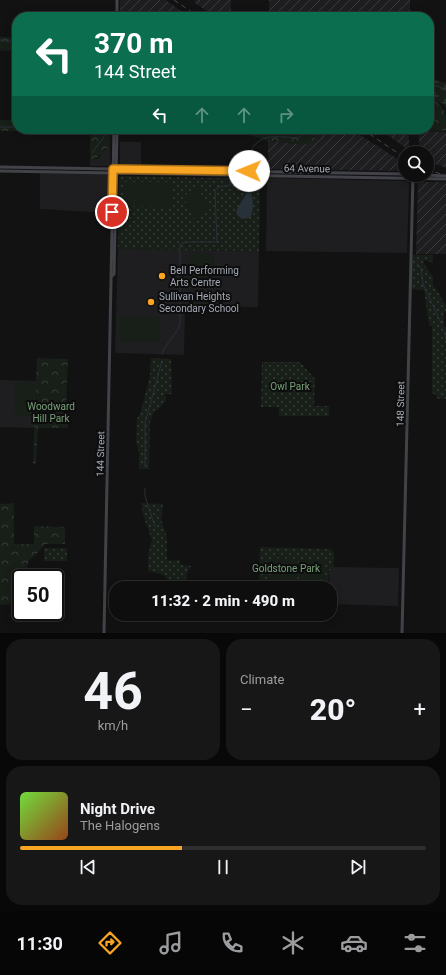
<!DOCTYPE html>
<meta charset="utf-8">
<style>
body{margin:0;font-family:Roboto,sans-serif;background:#171717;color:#f1f3f6;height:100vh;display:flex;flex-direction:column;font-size:15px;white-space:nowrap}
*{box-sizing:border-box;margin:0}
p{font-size:13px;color:#9b9c9e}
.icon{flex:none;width:22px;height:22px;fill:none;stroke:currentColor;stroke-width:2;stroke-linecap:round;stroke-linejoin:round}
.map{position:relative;height:633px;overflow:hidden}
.panel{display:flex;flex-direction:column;gap:6px;padding:6px;background:#080808;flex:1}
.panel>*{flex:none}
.top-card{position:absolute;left:12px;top:12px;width:422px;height:122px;border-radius:16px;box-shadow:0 2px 10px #0003,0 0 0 1px #2e2e2e;background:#0b6e4f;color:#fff;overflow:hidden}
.tools{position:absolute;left:398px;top:146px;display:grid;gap:8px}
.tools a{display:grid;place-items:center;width:36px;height:36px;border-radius:50%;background:#0e0e0e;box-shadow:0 2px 10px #0003,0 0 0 1px #2e2e2e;font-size:20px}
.speed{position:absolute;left:12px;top:569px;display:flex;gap:8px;font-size:20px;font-weight:700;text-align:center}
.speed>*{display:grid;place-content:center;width:52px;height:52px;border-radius:50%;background:#0e0e0e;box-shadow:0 2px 10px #0003,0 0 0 1px #2e2e2e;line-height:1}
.speed .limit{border:2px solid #111;border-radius:6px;background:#fff;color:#111}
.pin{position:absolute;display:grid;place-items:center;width:34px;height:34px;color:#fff;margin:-17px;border:2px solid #fff;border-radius:50%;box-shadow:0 1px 4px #0007}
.me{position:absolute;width:44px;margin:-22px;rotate:271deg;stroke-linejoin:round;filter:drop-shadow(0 0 3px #0008)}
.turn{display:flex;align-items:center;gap:14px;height:84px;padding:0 16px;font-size:18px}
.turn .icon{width:52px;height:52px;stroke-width:2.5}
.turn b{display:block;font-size:28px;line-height:34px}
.lanes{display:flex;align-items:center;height:38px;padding:0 16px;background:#0003;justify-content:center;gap:20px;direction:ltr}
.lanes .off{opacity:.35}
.big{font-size:30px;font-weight:800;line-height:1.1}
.panel .card{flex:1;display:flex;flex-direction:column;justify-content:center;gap:6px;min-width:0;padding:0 14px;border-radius:16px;background:#171717}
.panel .dial{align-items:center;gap:0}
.dial b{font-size:52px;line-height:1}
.song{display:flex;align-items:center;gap:12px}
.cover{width:48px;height:48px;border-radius:6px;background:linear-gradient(135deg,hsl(100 70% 55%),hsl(20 70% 35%))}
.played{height:4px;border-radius:2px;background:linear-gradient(90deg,#f9a524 40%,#2e2e2e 40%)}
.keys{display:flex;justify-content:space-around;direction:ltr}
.heat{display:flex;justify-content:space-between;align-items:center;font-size:22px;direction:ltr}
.panel .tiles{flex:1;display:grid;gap:6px;grid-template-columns:1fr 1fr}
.card:last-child{grid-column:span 2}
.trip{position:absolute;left:109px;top:581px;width:228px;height:40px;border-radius:16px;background:#0e0e0e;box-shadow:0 2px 10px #0003,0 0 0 1px #2e2e2e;font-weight:800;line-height:40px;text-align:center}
.dock{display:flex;height:64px;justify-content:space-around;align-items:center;background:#060606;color:#9b9c9e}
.dock .icon{width:28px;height:28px}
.dock .active{color:#f9a524}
.dock b{font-size:18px;color:#f1f3f6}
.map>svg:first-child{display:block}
.built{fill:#1e1e20}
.industrial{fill:url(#industrial-furrows)}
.grass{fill:url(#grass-dots)}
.forest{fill:url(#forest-crowns)}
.wetland{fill:url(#wetland-marsh)}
.garden{fill:#181e18}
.water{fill:#283138}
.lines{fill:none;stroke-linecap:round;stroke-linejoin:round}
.stream{stroke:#283138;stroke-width:1}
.secondary{stroke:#414349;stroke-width:3}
.rail{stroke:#46484e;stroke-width:1;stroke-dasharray:5 4;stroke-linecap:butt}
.route-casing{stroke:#a26b17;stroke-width:10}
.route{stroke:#f9a524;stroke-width:7}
.poi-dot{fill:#f9a524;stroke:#0d0d0e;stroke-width:1.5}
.labels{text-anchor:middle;stroke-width:4;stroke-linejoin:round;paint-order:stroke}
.street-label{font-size:10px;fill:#a3a9b5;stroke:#0d0d0e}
.poi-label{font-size:10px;fill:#a3a9b5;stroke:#0d0d0e;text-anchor:start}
.park-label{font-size:10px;fill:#78a179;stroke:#0d0d0e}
</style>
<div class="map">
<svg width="446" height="633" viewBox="0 0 446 633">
<defs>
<pattern id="industrial-furrows" width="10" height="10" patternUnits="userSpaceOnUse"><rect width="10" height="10" fill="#1e1e20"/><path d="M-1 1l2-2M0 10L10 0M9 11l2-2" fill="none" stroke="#3c3c3e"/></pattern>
<pattern id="grass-dots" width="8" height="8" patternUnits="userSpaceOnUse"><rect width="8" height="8" fill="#181e18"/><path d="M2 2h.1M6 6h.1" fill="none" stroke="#363c37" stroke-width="1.8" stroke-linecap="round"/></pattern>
<pattern id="forest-crowns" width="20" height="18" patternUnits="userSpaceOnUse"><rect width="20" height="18" fill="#181e18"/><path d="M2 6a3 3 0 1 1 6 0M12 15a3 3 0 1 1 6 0" fill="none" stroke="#363c37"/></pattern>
<pattern id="wetland-marsh" width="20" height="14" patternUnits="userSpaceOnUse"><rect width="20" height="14" fill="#181e18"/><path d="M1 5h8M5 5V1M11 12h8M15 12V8" fill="none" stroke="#363c37"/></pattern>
</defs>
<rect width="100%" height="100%" fill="#121213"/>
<g class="built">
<polygon points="120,142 141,142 141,166 122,165 120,163"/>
<polygon points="110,146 110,166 90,166 90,161 99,158 102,152"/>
<polygon points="40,173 112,174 111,213 40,209"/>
<polygon points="269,178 407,181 409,183 407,253 266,251 267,180"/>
<polygon points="118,249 259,251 258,307 185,306 184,355 115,353"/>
<polygon points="0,380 36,381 35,428 0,427"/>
<polygon points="333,567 399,568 398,606 330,604 329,570 333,570"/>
</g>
<g class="industrial">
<polygon points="120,0 166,0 189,17 120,17"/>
<polygon points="195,0 231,0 231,17 215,17 195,3"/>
<rect x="269" y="0" width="141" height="17"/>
<polygon points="323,129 351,129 405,164 405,171 268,169 268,141 289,143 319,134"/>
<polygon points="379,129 409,130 409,149 407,149"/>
<polygon points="419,131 446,132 446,168 427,161 427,153 419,153"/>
<polygon points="418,182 446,182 446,254 416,254"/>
</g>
<g class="grass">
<polygon points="121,176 260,179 259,251 118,249 119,178"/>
<path d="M412,255H433V263L426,260L423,262L433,277V286C440,291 441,299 446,305V312L444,313V327H446V399H438L436,395L432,393V326L429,325L424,290L412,289Z"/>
<polygon points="151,358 171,359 172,394 165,394 166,401 159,409 154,411 150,422 149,469 139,469 139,452 136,441 137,419 141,411 150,376"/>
<polygon points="262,362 300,362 315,379 314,406 329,406 329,416 279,416 279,407 261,407"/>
<path d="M141,503L163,504L161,519L167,537V561L180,560L181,565L192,566L188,570L183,588H170C170,575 159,573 148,571V556L152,540L144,518Z"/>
<polygon points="260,547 331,549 334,552 333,570 329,570 328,588 259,588"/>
<rect x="44" y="548" width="23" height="13"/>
<polygon points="259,614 328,614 327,618 260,617"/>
</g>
<g class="forest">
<polygon points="0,37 17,37 17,52 0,50"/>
<path d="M434,101C446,107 446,114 446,131L418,130L429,129V107Z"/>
<path d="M17,117V129H110V146C102,152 99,158 90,161V132L0,131V120H13Z"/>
<polygon points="172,129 323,129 319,134 316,134 314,140 304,145 268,141 247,134 172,134"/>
<polygon points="37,358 68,359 66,411 68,411 68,428 38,428 36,464 33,464"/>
<polygon points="14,503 14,544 34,544 34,526 65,527 65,544 45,544 36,555 29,560 27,567 32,578 21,578 21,604 0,605 0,504"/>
</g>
<polygon class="wetland" points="429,78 446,83 446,108 444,104 434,101 429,107"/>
<g class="garden">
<polygon points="124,182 173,182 173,207 124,206"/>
<polygon points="198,188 210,211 194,219 183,196"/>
<polygon points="189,252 214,253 213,287 188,286"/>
<rect x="120" y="317" width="40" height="25"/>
<polygon points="15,382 34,382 34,416 15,415"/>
<polygon points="273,558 298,559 297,588 272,588"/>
<polygon points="300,559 325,559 324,588 299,588"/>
</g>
<path class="water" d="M249,189C254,196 254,211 250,218L242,219L237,215L236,211Z"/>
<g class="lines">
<g class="stream">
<polyline points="0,40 17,42"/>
<polyline points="429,85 438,86 446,90"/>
<polyline points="0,127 17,127"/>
<polyline points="104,129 109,130"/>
<polyline points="92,153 109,130"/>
<path d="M244,167C255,132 267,136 299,138L309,129"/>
<polyline points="236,184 238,187 247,190"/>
<polyline points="417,264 421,268 423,284 441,323"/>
<polyline points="443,328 443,329"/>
<polyline points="444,331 446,340"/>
<path d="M162,354C166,342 176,336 180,324V244L186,242H217L215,191L218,187L230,185L239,180"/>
<polyline points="145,466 145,423 162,361"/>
<polyline points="145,488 145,496 155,527"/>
</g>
<g class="secondary">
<polyline points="117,17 117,0"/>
<polyline points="0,167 405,174"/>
<polyline points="0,171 446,179"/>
<polyline points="427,175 446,176"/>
<polyline points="112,276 114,274 117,129"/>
<polyline points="104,633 114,129"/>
<polyline points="402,633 413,175"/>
</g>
<g class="rail">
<polyline points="174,0 199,17"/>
<polyline points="362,129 405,158"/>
<polyline points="427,169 446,176"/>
</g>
</g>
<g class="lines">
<g class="route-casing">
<polyline id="route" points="112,212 113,169 249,171"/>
</g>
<use href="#route" class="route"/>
</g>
<g class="poi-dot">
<circle cx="162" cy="276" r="4"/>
<circle cx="151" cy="302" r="4"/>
</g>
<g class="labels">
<g class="street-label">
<text transform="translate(307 168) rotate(1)" y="4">64 Avenue</text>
<text transform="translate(400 404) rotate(-89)" y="4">148 Street</text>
<text transform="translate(100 454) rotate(-89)" y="4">144 Street</text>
</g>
<g class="poi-label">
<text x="170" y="274">Bell Performing<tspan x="170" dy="12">Arts Centre</tspan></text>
<text x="159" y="300">Sullivan Heights<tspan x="159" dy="12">Secondary School</tspan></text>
</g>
<g class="park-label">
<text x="290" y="390">Owl Park</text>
<text x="51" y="410">Woodward<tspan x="51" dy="12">Hill Park</tspan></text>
<text x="286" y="572">Goldstone Park</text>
</g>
</g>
</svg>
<div class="tools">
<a><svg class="icon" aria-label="search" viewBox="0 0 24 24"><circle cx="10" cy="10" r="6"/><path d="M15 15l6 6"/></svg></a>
</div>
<div class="speed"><div class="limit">50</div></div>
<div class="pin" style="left:112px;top:212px;background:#d93025"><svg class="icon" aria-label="arrive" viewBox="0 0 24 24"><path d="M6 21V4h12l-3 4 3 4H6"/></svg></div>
<svg class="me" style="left:249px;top:171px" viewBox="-20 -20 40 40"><circle r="19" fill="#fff"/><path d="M0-13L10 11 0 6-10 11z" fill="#f9a524"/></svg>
<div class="trip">11:32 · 2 min · 490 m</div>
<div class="top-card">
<div class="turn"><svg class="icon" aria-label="left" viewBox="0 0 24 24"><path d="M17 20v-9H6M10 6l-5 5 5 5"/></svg><div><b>370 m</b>144 Street</div></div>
<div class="lanes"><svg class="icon" aria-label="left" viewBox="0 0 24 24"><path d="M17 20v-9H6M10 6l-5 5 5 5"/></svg><svg class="icon off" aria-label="ahead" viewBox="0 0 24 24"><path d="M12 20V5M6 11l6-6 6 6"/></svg><svg class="icon off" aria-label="ahead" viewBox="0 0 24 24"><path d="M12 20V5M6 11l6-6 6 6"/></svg><svg class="icon off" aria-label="right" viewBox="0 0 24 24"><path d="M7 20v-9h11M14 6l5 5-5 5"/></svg></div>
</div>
</div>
<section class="panel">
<div class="tiles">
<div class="card dial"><b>46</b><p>km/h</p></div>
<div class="card"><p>Climate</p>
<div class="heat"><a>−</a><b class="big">20°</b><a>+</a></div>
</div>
<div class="card">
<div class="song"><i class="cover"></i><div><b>Night Drive</b><p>The Halogens</p></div></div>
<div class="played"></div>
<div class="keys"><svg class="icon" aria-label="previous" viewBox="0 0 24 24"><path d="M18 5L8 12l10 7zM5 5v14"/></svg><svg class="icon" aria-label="pause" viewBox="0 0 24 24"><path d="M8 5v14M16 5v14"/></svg><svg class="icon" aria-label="next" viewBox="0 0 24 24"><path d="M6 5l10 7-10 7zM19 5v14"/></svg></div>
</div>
</div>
</section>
<nav class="dock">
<b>11:30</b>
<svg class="icon active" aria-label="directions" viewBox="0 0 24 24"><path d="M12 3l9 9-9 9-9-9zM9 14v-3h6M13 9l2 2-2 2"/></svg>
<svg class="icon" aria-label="music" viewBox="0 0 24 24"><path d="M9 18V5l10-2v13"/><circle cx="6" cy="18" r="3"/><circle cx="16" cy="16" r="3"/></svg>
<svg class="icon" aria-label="phone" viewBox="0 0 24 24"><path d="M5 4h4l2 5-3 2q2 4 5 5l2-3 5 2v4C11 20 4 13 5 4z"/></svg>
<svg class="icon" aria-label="climate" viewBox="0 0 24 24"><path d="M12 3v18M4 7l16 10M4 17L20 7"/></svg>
<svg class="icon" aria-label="car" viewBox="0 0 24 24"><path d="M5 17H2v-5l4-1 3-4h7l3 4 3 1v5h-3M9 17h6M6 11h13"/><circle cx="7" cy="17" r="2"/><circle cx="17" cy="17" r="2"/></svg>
<svg class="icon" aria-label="filters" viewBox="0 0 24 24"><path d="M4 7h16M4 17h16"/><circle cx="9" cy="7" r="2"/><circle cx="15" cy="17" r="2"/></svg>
</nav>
